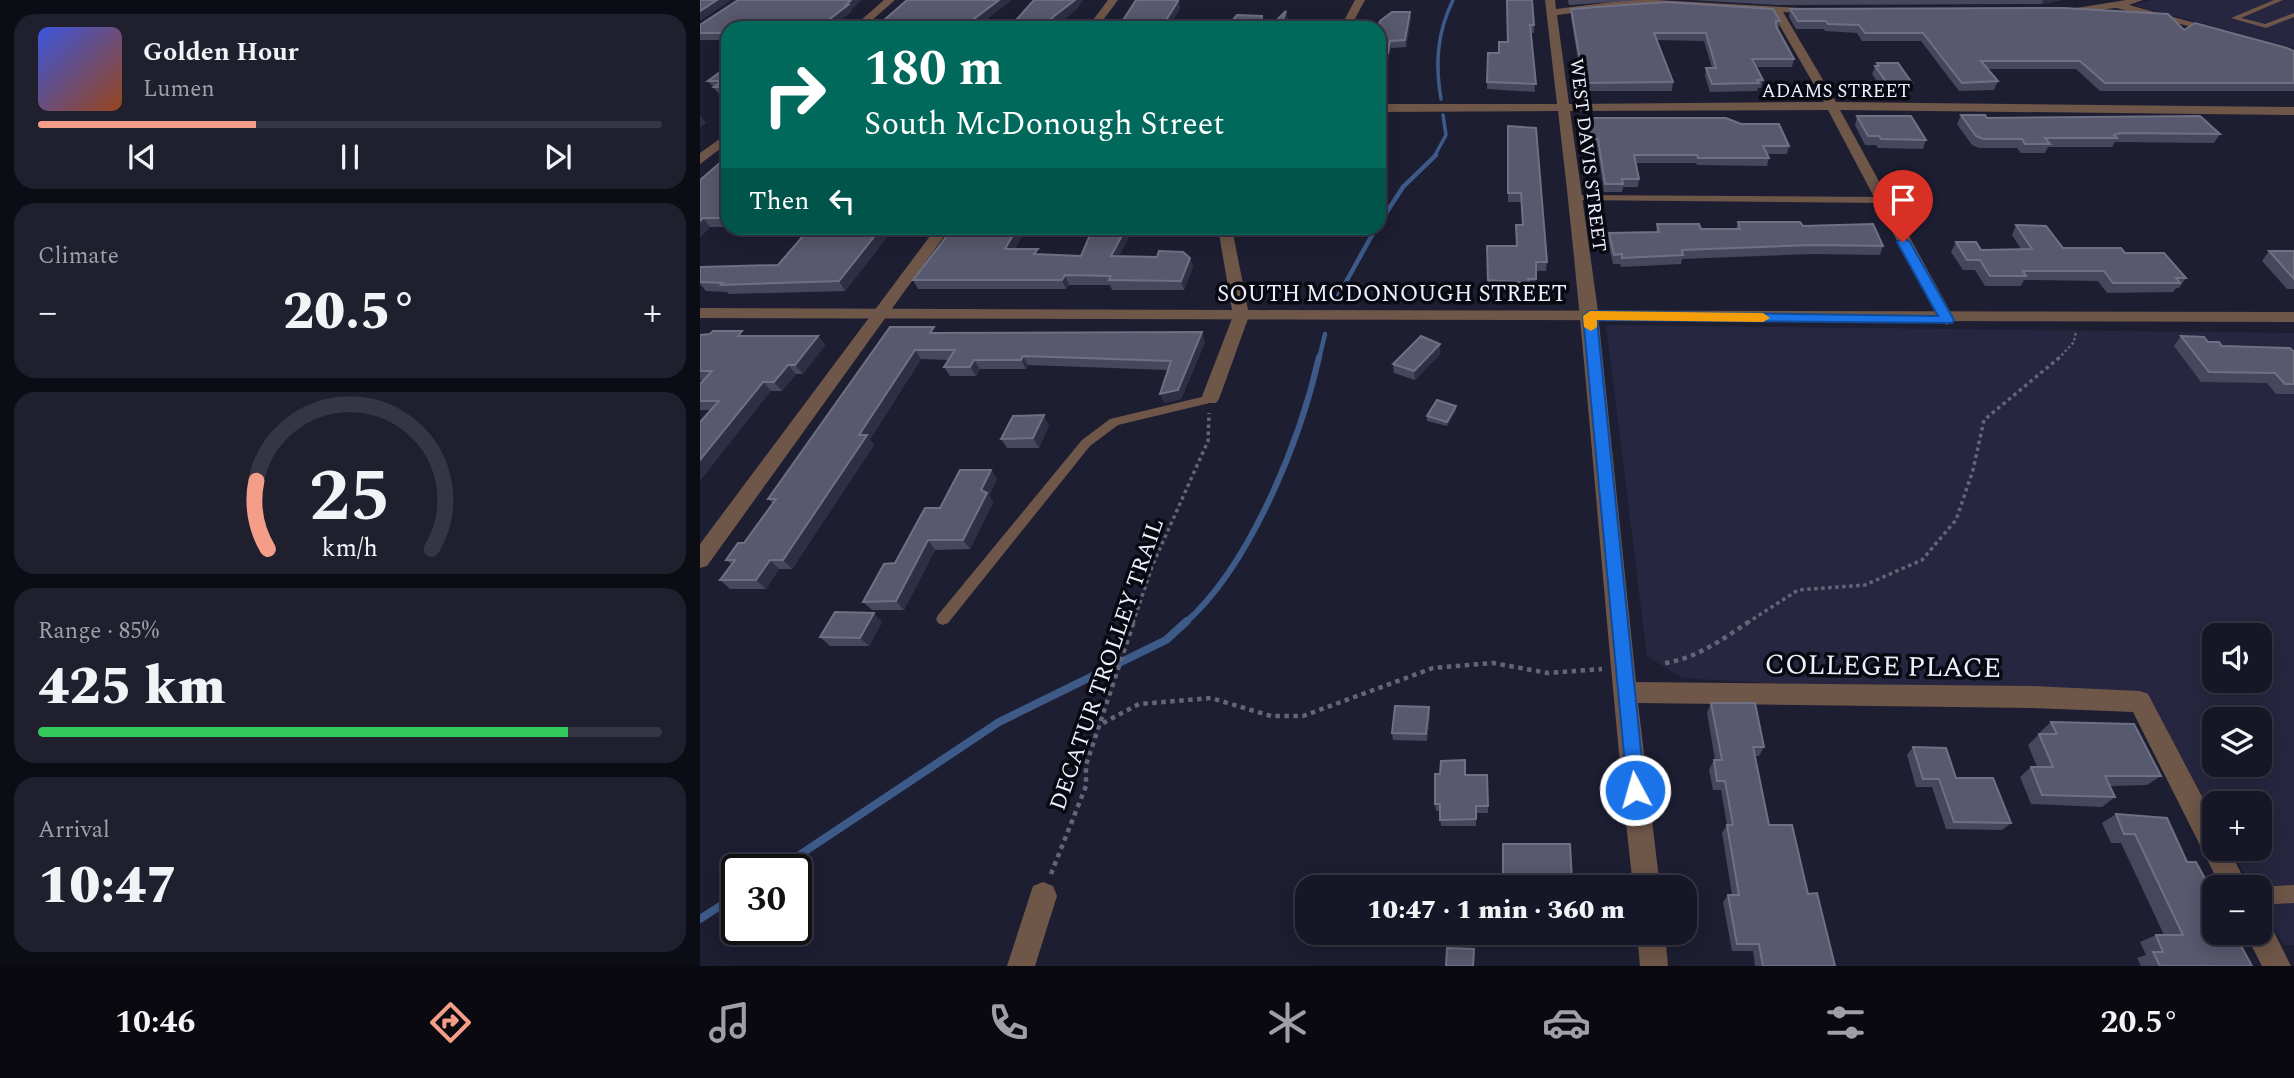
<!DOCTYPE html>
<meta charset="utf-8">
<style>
body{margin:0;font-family:Spectral,serif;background:#1f1f2e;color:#f1f3f6;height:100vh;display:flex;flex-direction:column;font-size:26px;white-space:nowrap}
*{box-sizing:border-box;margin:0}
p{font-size:23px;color:#9e9fa7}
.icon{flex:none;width:38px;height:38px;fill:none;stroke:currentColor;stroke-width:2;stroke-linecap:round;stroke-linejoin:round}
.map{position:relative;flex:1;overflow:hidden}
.drawer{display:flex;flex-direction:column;gap:14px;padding:14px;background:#0c0c15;width:700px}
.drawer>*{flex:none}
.hud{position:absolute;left:21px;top:21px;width:665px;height:214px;border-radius:21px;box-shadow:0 4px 18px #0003,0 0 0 2px #353543;background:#00695c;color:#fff;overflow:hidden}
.controls{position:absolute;left:1502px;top:623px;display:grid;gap:14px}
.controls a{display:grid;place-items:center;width:70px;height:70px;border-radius:14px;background:#161626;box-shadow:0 4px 18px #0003,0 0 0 2px #353543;font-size:35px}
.speed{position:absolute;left:21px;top:854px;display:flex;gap:14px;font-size:35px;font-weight:700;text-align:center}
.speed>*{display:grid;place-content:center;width:91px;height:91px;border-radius:50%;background:#161626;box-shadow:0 4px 18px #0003,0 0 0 2px #353543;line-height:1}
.speed .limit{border:4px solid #111;border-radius:10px;background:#fff;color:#111}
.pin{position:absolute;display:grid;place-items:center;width:60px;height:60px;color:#fff;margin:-72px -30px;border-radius:50% 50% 50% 0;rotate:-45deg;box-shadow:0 0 7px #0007}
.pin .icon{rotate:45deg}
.me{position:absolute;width:77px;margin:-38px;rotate:354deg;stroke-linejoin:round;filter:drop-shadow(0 0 5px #0008)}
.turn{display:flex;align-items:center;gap:24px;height:147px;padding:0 28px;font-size:32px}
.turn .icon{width:91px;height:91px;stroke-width:2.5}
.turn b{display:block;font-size:49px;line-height:60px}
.then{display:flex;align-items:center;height:66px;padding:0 28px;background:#0003;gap:14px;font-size:26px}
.big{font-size:52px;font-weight:800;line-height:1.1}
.drawer .card{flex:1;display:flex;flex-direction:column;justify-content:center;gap:10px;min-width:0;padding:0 24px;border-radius:21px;background:#1f1f2e}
.drawer .dial{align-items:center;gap:0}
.dial svg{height:182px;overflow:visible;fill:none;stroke:#353543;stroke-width:7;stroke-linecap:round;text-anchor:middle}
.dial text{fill:#f1f3f6;stroke:none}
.song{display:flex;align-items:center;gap:21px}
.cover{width:84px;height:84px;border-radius:10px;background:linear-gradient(135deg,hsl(230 70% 55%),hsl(20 70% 35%))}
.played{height:7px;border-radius:4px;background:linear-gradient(90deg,#f49e8a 35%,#353543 35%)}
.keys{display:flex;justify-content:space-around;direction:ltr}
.heat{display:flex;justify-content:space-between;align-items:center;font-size:38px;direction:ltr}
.charge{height:10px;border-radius:5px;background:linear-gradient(90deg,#34c759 85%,#353543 0)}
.trip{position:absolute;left:595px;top:875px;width:402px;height:70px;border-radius:21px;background:#161626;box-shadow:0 4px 18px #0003,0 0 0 2px #353543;font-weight:800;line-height:70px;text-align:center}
.dock{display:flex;height:112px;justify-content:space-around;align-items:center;background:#09090f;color:#9e9fa7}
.dock .icon{width:49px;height:49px}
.dock .active{color:#f49e8a}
.dock b{font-size:32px;color:#f1f3f6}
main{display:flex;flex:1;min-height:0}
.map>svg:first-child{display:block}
.built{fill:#262640;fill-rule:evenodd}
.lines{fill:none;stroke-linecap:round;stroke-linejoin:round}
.stream-far3{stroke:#3d5a89;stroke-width:3.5}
.stream-far2{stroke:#3d5a89;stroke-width:4.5}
.stream-far1{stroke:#3d5a89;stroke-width:6}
.stream{stroke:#3d5a89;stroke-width:8}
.path-far2{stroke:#646577;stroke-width:2.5;stroke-dasharray:2.5 2.5;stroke-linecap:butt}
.path-far1{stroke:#646577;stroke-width:3.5;stroke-dasharray:3.5 3.5;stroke-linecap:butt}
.path{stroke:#646577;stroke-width:4.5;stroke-dasharray:4.5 4.5;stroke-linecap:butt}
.service{fill:#6e5648;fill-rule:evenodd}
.minor{fill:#6e5648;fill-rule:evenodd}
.tertiary{fill:#6e5648;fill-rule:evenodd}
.wall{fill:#46465c}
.shaded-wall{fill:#2e2e44}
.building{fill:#58586e;stroke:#707084;stroke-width:2}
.route{fill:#1a73e8;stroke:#114b97;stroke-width:2}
.slow{fill:#f59e0b}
.labels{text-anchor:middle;stroke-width:7;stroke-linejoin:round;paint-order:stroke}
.far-street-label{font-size:19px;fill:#eff0fe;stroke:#090912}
.street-label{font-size:23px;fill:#eff0fe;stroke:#090912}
.near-street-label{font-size:28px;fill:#eff0fe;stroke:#090912}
</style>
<main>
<section class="drawer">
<div class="card">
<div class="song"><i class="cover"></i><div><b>Golden Hour</b><p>Lumen</p></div></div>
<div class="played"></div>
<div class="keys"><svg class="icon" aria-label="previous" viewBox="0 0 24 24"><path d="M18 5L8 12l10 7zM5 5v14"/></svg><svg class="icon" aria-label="pause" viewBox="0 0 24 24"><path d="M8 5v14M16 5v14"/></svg><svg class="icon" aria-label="next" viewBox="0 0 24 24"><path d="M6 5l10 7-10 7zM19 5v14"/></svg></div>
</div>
<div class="card"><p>Climate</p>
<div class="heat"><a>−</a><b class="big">20.5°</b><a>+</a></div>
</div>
<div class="card dial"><svg viewBox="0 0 100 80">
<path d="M14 69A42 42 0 1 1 86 69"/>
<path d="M14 69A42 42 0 0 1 9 39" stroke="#f49e8a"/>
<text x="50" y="56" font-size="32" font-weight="700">25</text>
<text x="50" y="72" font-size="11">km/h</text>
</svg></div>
<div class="card"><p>Range · 85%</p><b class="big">425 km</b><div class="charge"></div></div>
<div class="card"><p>Arrival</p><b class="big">10:47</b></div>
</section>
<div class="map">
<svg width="1594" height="966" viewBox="0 0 1594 966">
<rect width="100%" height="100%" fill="#1e1e33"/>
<g class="built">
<polygon points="1452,0 1594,0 1594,48 1433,5"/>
<path d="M906,325L1594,333V945H1583L1559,901V887H1552L1531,849H1559V803H1514V817L1454,706L982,678L947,656ZM1514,635H1559V681H1514ZM1514,719H1559V765H1514Z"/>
</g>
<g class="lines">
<g class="stream-far3">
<path d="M741,99C735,63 737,33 753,0"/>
<polyline points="734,157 746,135 743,115"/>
</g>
<g class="stream-far2">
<polyline points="679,224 703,187 736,155"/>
<polyline points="637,298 676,228"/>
<polyline points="619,359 625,334"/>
</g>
<path class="stream-far1" d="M485,623C550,566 600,441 619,357"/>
<g class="stream">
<polyline points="77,870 299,722 466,640 487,621"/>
<polyline points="0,919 37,895"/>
</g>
<polyline class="path-far2" points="1358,359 1374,342 1376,331"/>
<g class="path-far1">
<polyline points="433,623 453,564 508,441 509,413"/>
<polyline points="1047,623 1098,590 1165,585 1222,560 1256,520 1273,470 1284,420 1360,357"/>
</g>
<g class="path">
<path d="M965,663C997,658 1023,639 1050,621"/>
<polyline points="403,723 439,704 511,698 571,716 603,716 733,668 793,663 848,673 902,669"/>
<polyline points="351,874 386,786 386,765 434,621"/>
</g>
<g class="service">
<polygon points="1574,0 1583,0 1541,18 1565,24 1594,13 1594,17 1566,28 1531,18"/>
<polygon points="875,195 1180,197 1184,200 1180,203 872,200 871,198"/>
<polygon points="510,395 514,396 516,399 514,402 418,425 390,446 248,623 243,625 238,623 236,619 238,615 382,440 410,419"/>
<polygon points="1594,885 1594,903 1559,905 1559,887"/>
</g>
<g class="minor">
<polygon points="184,0 195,0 163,28 152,28"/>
<polygon points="408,0 418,0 397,28 387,28"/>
<path d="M845,0H855L856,9L928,0H956L1120,9L1121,11L1116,14L1083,12L1136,102L1594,107V115L1140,110L1255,320L1247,325L1239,320L1128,110L870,111L897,304L936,682L1331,686L1440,691L1448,694L1514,819V849H1529L1548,887H1521L1433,712L1331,708L938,703L960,887H933C904,629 889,370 858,111L679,112V104H857ZM936,5L1072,12L1124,102L869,104L857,15Z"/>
<polygon points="1426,0 1443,0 1429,5 1521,30 1516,33 1416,8 1363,14 1358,11"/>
<polygon points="28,133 28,143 0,164 0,153"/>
<polygon points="236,228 250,228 7,566 0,568 0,544"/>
<polygon points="541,311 549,316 519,399 516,403 504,403 501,399 533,316"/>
<polygon points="343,882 353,886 357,896 335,966 307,966 333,886"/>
<polygon points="1559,918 1569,922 1591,966 1562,966 1545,933 1559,933"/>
<polygon points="937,933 965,933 968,966 940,966"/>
</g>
<g class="tertiary">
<polygon points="655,0 665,0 650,28 640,28"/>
<polygon points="518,228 532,228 548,310 1594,312 1594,322 0,318 0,308 532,310"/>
</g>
</g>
<g class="wall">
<polygon points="806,0 834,25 834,33 831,33 835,92 787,89 788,53 799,53 807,42"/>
<polygon points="868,0 943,0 869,5"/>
<polygon points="991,0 1362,0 1341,4 1077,5"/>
<polygon points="478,1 480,9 468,28 418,28"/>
<polygon points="871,9 1080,21 1078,29 1077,29 1094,59 1092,67 1056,67 1063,80 1061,88 1058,88 1057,91 1010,92 1005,76 1006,68 1012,68 1004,41 957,40 973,82 972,91 883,91 871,17"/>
<polygon points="1090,9 1484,30 1594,51 1594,91 1400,91 1376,69 1288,69 1298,81 1294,90 1259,91 1221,41 1162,41 1157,33 1125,31 1124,29 1096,29 1089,17"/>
<polygon points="151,10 152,11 131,28 28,28 28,40 0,40 0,25"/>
<polygon points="711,18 706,47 691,48 688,59 679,59 679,28"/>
<polygon points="1177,63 1212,83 1208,91 1184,92 1172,74"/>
<polygon points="28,66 28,94 19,94 8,81"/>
<polygon points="1261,115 1287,118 1520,134 1514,143 1415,142 1412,147 1348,147 1345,153 1321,153 1317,148 1279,148 1272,145 1257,124"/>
<polygon points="1157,116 1226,140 1223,149 1178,148 1176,145 1165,145 1155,125"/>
<polygon points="887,118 1089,146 1087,154 1067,154 1069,158 1067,166 997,165 996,163 935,163 939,179 938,187 923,187 922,192 904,192 897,146 891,146 887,125"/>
<polygon points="808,126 847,262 846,271 836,271 835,289 828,289 828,293 788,289 787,246 816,246 816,225 823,225 821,202 808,202"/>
<polygon points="28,156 28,227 10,227 0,237 0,180"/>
<polygon points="1038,222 1103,226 1183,246 1180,255 1111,254 982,259 981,264 921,267 920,264 913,264 908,242 909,233 956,232 957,224 1001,229 1036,229"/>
<polygon points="1316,225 1363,248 1425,253 1486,278 1479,288 1476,288 1473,292 1407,293 1398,281 1324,280 1321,286 1285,286 1275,270 1263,270 1251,252 1256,242 1281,250 1321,249 1312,235"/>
<polygon points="79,228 194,228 145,291 29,294 27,292 6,291 0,284 0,267 78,265 105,234 103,230 81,230"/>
<polygon points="253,228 326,228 315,249 340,255 381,256 393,228 466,228 463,233 431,233 419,256 490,258 493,267 484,290 412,290 410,285 369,285 366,289 218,289 213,280"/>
<polygon points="1569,251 1594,251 1594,289 1587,289 1562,261"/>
<polygon points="190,327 237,333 505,342 481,399 464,403 468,370 328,365 326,369 280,369 276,376 250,376 244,367 249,360 221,359 170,439 174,445 92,569 79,569 66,589 30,589 20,580 31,564 26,560 44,543 73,503 68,499"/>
<polygon points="0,335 118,336 125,345 103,374 96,374 82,391 71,391 10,410 0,410 0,384 4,380 0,380"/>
<polygon points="1481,336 1508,342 1522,346 1594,352 1594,394 1576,394 1567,383 1501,382 1474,346"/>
<polygon points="740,344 740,354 715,380 694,373 693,364"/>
<polygon points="756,411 747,426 727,421 727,416"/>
<polygon points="349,425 339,448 307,448 301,439"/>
<polygon points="291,470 297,479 289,496 293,502 270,549 235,550 204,610 172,610 163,602 240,508"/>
<polygon points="182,622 169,646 130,646 120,637"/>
<polygon points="1011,703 1064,747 1059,756 1055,756 1069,825 1108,894 1135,966 1055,966 1053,951 1032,951 1023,902 1028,895 1032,895 1022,833 1027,825 1021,790 1013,790 1009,770 1014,760 1015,760 1007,713"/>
<polygon points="730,715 727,741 693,740 692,733"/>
<polygon points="1351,722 1461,776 1447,785 1410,786 1415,797 1402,807 1331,804 1320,777 1331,767 1337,767 1328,745 1339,734 1341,734 1340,732"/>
<polygon points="1213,747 1256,778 1311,823 1302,830 1246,829 1232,787 1216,787 1207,755"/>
<polygon points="765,775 787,775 788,813 776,813 776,826 741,826 740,811 736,811 735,804"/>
<polygon points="1416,814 1487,862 1552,966 1441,966 1437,958 1446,955 1440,942 1456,935 1464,935 1421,843 1411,843 1402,823"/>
</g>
<g class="shaded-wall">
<polygon points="17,0 31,0 0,21 0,11"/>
<polygon points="151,0 162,0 151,10 152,11 131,28 118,28"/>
<polygon points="299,0 312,0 276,28 262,28"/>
<polygon points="375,0 383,0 377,9 354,28 344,28 353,17"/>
<polygon points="1343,0 1362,0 1341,4"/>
<polygon points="478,1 480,9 468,28 464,28 463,25"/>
<polygon points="586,11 588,19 584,28 580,28"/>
<polygon points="710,12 711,18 706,47 705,40"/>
<polygon points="690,41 691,48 688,59 688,53"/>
<polygon points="0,115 6,123 0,128"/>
<polygon points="28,214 28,225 23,218"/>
<polygon points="3,218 10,227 0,237 0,221"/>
<polygon points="181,228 194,228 145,291 139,281"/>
<polygon points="317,228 326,228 310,258 305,249"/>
<polygon points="426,228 429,228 431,233 414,266 411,256"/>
<polygon points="490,258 493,267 484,290 481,281"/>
<polygon points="365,275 369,285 366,289 362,280"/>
<polygon points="502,332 505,342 481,399 464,403 460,394"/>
<polygon points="118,336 125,345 103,374 95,365"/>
<polygon points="740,344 740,354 715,380 714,371"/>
<polygon points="215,350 221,359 170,439 174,445 92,569 83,560 159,435"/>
<polygon points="323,356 328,365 326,369 321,360"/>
<polygon points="274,360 280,369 276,376 270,367"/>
<polygon points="88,365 96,374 82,391 74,382"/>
<polygon points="63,382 71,391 0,481 0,460"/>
<polygon points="756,406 756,411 747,426 747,422"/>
<polygon points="344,415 349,425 339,448 333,438"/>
<polygon points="291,470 297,479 289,496 293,502 270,549 263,540 281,490"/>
<polygon points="228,540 235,550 204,610 196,601"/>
<polygon points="70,560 79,569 66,589 56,580"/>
<polygon points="174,613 182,622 169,646 160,638"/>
<polygon points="729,707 730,715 727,741 726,734"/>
</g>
<g class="building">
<polygon points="0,0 17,0 0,11"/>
<polygon points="38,0 151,0 146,5 148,5 118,28 28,28 28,33 0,33 0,25"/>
<polygon points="207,0 299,0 262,28 175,28"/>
<polygon points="334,0 375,0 353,17 344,28 309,28"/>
<polygon points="436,0 471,0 478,1 463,25 444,25 442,28 418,28"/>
<polygon points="807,0 832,0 834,25 830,25 836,84 787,82 788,53 799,53 799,42 808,42"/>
<polygon points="966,2 1073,9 1080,21 1076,21 1076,26 1094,59 1052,59 1063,80 1057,80 1059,83 1012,84 1006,68 1016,68 1006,33 954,33 973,82 884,83 871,9"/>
<polygon points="1364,8 1468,14 1484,30 1495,23 1587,48 1594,51 1594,83 1405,83 1380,61 1281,61 1298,81 1262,83 1223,33 1165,33 1159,25 1128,24 1126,21 1098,21 1090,9"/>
<polygon points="586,11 580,28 569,28"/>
<polygon points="692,12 710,12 705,40 690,41 688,53 679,53 679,28 678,28 680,21"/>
<polygon points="537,15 562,16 561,28 526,28"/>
<polygon points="1177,63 1198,63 1212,83 1187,83 1175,66 1179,66"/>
<polygon points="28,66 28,87 14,87 22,81 8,81"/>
<polygon points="1261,115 1285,115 1287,118 1500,116 1520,134 1420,133 1414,135 1417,138 1345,138 1350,144 1325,144 1322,139 1283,139 1276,136"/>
<polygon points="1157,116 1211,116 1226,140 1181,139 1179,136 1168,136"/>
<polygon points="887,118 1026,118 1041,124 1079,124 1089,146 1063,146 1069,158 998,158 997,155 934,155 939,179 922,179 923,184 905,184 898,139 892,139"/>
<polygon points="808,126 836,128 847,262 836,262 836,279 828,279 829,283 788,280 787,246 817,246 816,225 823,225 821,193 808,193"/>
<polygon points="28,156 28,214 23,218 3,218 0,221 0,180"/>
<polygon points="1038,222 1100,222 1103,226 1173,224 1183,246 1114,245 982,250 983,255 922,258 922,254 914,255 909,233 959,232 957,224 999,224 1001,229 1040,229"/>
<polygon points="1316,225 1346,226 1363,248 1421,248 1425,253 1464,253 1486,278 1476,278 1480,283 1413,283 1404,271 1323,271 1326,276 1290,276 1280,260 1267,260 1256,242 1276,242 1281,250 1332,249"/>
<polygon points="102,228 181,228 139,281 21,285 23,283 0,282 0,267 78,265 110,228"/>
<polygon points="253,228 317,228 305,249 338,249 334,254 381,256 393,228 426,228 411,256 457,257 459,251 483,252 490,258 481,281 409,280 411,276 365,275 362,280 213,280"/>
<polygon points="1569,251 1594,251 1594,279"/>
<polygon points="190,327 234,327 230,333 502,332 478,390 460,394 471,361 323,356 321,360 274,360 270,367 244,367 255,350 215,350 159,435 167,435 83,560 70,560 56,580 20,580 35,560 26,560 38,543 44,543 76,499 68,499"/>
<polygon points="13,331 42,331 38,336 118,336 95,365 88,365 74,382 63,382 0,460 0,422 19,401 0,401 0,384 12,371 0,371 0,335 10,334"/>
<polygon points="721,336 740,344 714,371 693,364"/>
<polygon points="1481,336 1504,337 1508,342 1519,342 1522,346 1590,348 1594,352 1594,384 1585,384 1575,373 1509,372"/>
<polygon points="737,400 756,406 747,422 727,416"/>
<polygon points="344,415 333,438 301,439 313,416"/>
<polygon points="260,470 291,470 281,490 287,493 263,540 228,540 196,601 163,602 184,564 195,563 225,508 240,508"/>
<polygon points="135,612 174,613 160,638 120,637"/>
<polygon points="1011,703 1055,703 1064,747 1053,747 1069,825 1092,825 1108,894 1117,893 1135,966 1063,966 1059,944 1037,944 1028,895 1039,895 1027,825 1033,825 1025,781 1017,781 1014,760 1022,760"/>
<polygon points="695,706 729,707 726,734 692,733"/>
<polygon points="1351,722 1434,724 1461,776 1405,776 1415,797 1342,795 1331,767 1353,767 1339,734 1357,734"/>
<polygon points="1213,747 1246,748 1256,778 1293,778 1311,823 1254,822 1239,779 1223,779"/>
<polygon points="765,760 765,775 787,775 788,806 776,806 776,819 740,820 740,804 735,804 735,774 740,774 741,761"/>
<polygon points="1416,814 1467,818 1487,862 1496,862 1514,895 1514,933 1534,933 1552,966 1460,966 1453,952 1463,952 1456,935 1483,935 1435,834 1424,834"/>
<polygon points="803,844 870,844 872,881 880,881 880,887 803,887"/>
<polygon points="747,948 774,949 773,966 746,966"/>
</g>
<polygon class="route" points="1203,238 1210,242 1254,320 1252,323 897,320 945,790 942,797 935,800 928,797 883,316 890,311 1238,316 1197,242"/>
<polygon class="slow" points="890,311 1063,313 1070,318 1063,322 897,320 897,327 891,331 884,327 883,316"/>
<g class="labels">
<g class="far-street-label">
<text x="1136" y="97">ADAMS STREET</text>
<text transform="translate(889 155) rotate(83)" y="7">WEST DAVIS STREET</text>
</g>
<g class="street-label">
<text x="692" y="301">SOUTH MCDONOUGH STREET</text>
<text transform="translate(406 664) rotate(-71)" y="8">DECATUR TROLLEY TRAIL</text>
</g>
<g class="near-street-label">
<text transform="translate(1183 665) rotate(1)" y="10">COLLEGE PLACE</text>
</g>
</g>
</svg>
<div class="controls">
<a><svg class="icon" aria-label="sound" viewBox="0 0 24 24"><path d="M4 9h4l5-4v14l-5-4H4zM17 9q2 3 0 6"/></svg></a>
<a><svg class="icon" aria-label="layers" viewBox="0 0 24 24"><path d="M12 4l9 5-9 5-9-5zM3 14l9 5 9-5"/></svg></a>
<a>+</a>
<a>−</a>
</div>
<div class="speed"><div class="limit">30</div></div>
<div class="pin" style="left:1203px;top:242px;background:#d93025"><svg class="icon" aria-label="arrive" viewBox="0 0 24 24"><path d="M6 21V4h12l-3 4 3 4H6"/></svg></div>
<svg class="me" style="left:935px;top:790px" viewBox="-20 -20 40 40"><circle r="17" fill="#1a73e8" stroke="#fff" stroke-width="3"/><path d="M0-11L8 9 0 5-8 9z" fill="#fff"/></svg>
<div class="trip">10:47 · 1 min · 360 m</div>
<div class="hud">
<div class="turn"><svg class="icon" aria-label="right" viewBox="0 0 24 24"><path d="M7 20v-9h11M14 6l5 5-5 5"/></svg><div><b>180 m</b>South McDonough Street</div></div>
<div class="then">Then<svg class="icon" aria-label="left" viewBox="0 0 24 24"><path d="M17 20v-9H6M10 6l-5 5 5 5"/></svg></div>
</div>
</div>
</main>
<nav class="dock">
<b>10:46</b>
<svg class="icon active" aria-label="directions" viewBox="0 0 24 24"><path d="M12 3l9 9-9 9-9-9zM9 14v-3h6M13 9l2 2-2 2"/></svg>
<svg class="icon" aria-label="music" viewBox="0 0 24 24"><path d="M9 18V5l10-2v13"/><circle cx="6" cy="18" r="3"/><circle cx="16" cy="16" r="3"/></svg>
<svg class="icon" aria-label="phone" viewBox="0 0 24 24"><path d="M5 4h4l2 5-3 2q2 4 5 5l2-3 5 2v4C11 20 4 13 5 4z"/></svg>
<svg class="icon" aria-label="climate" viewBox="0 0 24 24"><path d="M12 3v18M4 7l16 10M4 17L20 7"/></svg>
<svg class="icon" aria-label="car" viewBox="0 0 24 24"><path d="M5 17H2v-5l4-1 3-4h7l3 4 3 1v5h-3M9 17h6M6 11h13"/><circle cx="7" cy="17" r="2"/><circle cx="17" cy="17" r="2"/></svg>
<svg class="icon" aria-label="filters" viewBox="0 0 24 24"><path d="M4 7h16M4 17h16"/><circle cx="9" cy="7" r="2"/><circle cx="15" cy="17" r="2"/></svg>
<b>20.5°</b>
</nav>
